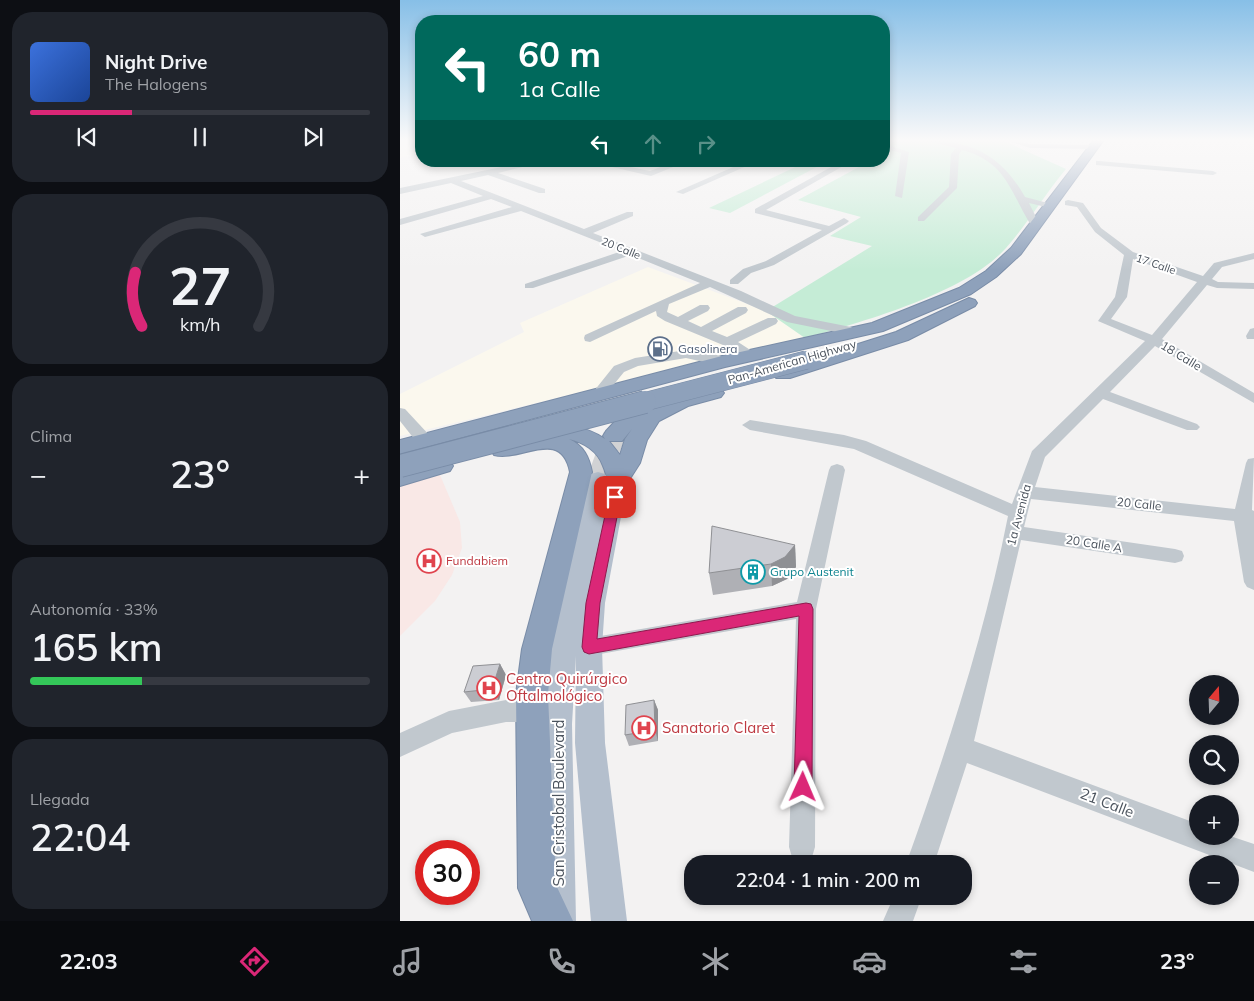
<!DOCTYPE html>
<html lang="es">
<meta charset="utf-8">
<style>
body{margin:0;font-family:Mulish,sans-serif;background:#20242c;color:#f1f3f6;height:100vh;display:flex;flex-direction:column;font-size:19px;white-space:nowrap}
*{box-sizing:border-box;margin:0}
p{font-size:16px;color:#9ea1a6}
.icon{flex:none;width:28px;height:28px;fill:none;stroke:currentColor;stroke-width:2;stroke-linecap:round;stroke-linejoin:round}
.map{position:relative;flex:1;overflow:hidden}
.panel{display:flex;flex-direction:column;gap:12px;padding:12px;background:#0d0f14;width:400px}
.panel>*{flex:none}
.hud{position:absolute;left:15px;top:15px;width:475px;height:152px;border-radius:20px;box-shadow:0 2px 8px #0003;background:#00695c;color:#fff;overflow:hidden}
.needle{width:32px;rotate:19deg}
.fabs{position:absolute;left:789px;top:675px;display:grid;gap:10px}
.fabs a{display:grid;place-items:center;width:50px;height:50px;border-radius:50%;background:#171b24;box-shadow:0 2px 8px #0003;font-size:25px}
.speed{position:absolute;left:15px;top:840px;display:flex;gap:10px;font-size:25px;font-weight:700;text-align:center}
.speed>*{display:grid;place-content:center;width:65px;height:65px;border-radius:50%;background:#171b24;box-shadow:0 2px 8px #0003;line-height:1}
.speed .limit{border:8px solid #d22;background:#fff;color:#111}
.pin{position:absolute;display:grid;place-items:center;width:42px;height:42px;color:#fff;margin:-21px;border-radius:10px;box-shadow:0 2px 8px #0006}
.me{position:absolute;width:55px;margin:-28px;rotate:1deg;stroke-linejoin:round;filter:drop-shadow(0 0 4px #0008)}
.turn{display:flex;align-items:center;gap:18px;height:105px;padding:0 20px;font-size:22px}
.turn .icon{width:65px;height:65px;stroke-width:2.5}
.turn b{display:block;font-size:35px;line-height:42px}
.lanes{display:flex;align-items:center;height:48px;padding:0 20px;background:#0003;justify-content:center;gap:25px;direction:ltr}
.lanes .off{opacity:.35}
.big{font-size:38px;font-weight:600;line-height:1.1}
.panel .tile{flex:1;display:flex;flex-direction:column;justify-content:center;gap:8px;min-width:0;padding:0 18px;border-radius:20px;background:#20242c}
.panel .dial{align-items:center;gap:0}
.dial svg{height:130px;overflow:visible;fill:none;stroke:#363941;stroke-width:7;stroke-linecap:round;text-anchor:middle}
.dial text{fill:#f1f3f6;stroke:none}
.song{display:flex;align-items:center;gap:15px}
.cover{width:60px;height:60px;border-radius:8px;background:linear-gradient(135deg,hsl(220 70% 55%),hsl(220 70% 35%))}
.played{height:5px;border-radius:2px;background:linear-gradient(90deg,#db2777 30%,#363941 30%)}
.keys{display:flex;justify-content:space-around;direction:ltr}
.heat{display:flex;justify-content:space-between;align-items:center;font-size:28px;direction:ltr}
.charge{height:8px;border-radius:4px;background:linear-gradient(90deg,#34c759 33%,#363941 0)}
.trip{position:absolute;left:284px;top:855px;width:288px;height:50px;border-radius:20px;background:#171b24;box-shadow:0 2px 8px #0003;font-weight:600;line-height:50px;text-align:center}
.tab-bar{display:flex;height:80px;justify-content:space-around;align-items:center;background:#090b0e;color:#9ea1a6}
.tab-bar .icon{width:35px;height:35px}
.tab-bar .current{color:#db2777}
.tab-bar b{font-size:22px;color:#f1f3f6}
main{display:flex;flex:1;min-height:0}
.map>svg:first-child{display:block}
.commercial{fill:#fbf8ee}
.medical{fill:#f9e8e6}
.green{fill:#c5ecd6}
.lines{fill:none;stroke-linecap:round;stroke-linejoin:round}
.highway-tunnel{stroke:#d1d2d4;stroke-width:22;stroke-dasharray:22 11;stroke-linecap:butt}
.highway-casing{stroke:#798ca7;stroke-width:2}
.minor{fill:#c1c8ce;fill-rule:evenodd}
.major{fill:#b4bfcd;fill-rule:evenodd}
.highway{fill:#8ea1bb;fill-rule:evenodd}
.highway-bridge-far1-casing{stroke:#798ca7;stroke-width:19;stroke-linecap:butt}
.highway-bridge-casing{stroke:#798ca7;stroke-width:24;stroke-linecap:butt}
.highway-bridge-far1{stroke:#8ea1bb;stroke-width:18}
.highway-bridge{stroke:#8ea1bb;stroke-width:22}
.wall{fill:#afb0b5}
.shaded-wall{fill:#8f9094}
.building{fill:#cccdd3;stroke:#8f9094}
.route{fill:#db2777;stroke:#8e194d}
.labels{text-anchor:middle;stroke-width:4;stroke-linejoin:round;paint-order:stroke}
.far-street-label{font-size:11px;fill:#4b535d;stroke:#fff}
.service-label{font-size:12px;fill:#4e5e75;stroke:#fff;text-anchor:start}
.street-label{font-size:12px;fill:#4b535d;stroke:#fff}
.health-label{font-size:12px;fill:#be3a42;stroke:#fff;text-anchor:start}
.culture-label{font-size:12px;fill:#0d838f;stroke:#fff;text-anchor:start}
.near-health-label{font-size:15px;fill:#be3a42;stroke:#fff;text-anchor:start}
.near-street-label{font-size:15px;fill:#4b535d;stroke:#fff}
</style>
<main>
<section class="panel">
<div class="tile">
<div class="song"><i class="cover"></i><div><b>Night Drive</b><p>The Halogens</p></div></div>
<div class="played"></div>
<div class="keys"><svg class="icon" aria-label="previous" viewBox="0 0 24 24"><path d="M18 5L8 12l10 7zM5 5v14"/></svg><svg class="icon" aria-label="pause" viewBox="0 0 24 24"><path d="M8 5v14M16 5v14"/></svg><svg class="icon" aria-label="next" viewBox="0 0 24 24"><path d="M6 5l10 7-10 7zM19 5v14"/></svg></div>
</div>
<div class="tile dial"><svg viewBox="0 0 100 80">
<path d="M14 69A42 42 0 1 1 86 69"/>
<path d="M14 69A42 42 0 0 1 10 36" stroke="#db2777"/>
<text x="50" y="56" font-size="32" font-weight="700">27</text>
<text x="50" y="72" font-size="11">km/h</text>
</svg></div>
<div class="tile"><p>Clima</p>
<div class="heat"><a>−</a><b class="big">23°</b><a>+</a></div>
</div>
<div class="tile"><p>Autonomía · 33%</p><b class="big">165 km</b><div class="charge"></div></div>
<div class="tile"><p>Llegada</p><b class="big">22:04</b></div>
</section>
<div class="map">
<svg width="854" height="921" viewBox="0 0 854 921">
<rect width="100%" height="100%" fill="#f3f2f2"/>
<g class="commercial">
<polygon points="0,141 21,141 21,153 0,158"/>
<polygon points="248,267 366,311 405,338 0,436 0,394 124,332 120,323"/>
</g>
<polygon class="medical" points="40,475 60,522 62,548 52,575 35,601 0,636 0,485"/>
<g class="green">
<path d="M484,141H604L666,169C645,194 628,223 606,248C566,293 462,322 405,338L366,311L472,246L430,236L461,217L398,200L470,161H484Z"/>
<polygon points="408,161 428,161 330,213 309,208"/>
</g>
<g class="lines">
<polyline class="highway-tunnel" points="198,479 214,436"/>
<g class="highway-casing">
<g id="highway">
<polygon points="693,141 703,141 621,254 596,277 571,294 483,331 325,367 0,454 0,440 322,356 472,323 559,288 586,271 611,248"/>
<polygon points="569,298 575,300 577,303 575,306 508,340 390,378 376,378 373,374 376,370 496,332"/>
<path d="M314,387L321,389L324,393L321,397L288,406L259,421L247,440L240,463L226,485L218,487L210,485C206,478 206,472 203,466C198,451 183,442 169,439C184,446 189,457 192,472L152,649L148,694L156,885L173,921H132L118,888L116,694L122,649L170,472C161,427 121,462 94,455L91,450L94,445L140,435L137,431L140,426C160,421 188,427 205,439L203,436L206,431C220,417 237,390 259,396L262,400L253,408L274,398ZM232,429L225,439L220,455L209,441H222Z"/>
<polygon points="42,458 50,461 53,466 50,471 0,486 0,470"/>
</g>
</g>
<g class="minor">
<path d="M528,141C574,140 603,158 625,197L655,205L650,208L629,203L640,225L632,227C610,192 607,162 562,150L559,154L557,188L524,221H518V217L549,187L551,154L556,148Z"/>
<polygon points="609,141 630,144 695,145 699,147 695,149 630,148"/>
<polygon points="484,144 509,152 502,198 495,196 501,153 484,148"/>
<polygon points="130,161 147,161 98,173 145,189 145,193 139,193 88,175 61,181 184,229 227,212 233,212 233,216 193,233 341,291 395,316 451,327 457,331 451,335 387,322 310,287 269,304 267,312 278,317 300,305 308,305 310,308 308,311 288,321 301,327 338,307 346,307 348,310 346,313 312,331 327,337 368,318 376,318 378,321 376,324 338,342 358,355 356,358 346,358 335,350 265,321 257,316 256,311 190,342 185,341 184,338 185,335 300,283 231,255 133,288 125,288 125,284 222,251 121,211 25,237 20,234 112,207 91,199 0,225 0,219 83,196 51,183 0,194 0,188"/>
<polygon points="186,161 202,161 250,171 276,161 288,161 251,176"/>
<polygon points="347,161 358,161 283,194 276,192"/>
<polygon points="442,161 452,161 366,210 429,226 444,218 449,221 447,223 374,265 351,273 338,284 330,284 330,280 343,269 366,261 422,230 355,213 355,209"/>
<polygon points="699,161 813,171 817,173 813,175 696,165 696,161"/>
<path d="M668,200L683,203L701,228L733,252L803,276L814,263L854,253V259L822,267L812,279L818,282L854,283V289L817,288L807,285L762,339L854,393V403L755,346L710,392L797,424L800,427L797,430H787L703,399L645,457L635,487L835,509L846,463L848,459L854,458L852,510L854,511V590L847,587L844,582L834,521L631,499L624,527L775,549L782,551L784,556L782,561L775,563L621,540L574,741L798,824V836H830L854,844V872L567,763L534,864H506C547,750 585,633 608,516L454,449L350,430L342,425L350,420L444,435L466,441L612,504L632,451L745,341L698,321L715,297L724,255L695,232L677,207L665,205V201ZM733,259L797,282L752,335L711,319L727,297Z"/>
<polygon points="854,328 854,339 847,339 846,336 850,329"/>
<path d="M286,350C298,352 320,352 329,362L322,366L286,358L238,366L224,372L202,399L197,400L190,396L214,366L235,358Z"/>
<polygon points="0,408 5,409 31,437 33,441 31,445 19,445 0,421"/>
<polygon points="437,464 443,466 445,470 416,609 415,847 412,857 402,860 392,857 389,847 396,619 189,656 181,654 178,647 181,640 189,638 397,602 429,470 431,466"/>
<polygon points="106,700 131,700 139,703 143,711 139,719 131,722 106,722 52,733 0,757 0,733 49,711"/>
<polygon points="494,896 522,896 513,921 483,921"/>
</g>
<polygon class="major" points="198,472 205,474 208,478 211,474 218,472 225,474 228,479 205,603 202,647 205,743 227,921 191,921 175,743 176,656 172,724 176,921 140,921 144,724 150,647 188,479 191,474"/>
<use href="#highway" class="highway"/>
<g class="highway-bridge-far1-casing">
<polyline id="highway-bridge-far1" points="240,403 406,360"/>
</g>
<g class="highway-bridge-casing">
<polyline id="highway-bridge" points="0,466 245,402"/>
</g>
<use href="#highway-bridge-far1" class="highway-bridge-far1"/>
<use href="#highway-bridge" class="highway-bridge"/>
</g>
<g class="wall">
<polygon points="395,545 396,567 387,579 372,586 313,595 309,573"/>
<polygon points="100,664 106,675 99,700 71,702 64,692"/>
<polygon points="254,700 258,710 258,741 229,746 225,735"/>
</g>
<g class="shaded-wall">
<polygon points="395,545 396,567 387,579 372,586 371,564"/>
<polygon points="100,664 106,675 99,700 92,689"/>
<polygon points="254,700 258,710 258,741 255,730"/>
</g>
<g class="building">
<polygon points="312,526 395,545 385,557 371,564 309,573"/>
<polygon points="100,664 92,689 64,692 73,666"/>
<polygon points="254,700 255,730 225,735 226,705"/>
</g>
<linearGradient id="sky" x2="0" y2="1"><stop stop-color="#87bfe7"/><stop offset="0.52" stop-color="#faf9f9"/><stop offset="1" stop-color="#faf9f9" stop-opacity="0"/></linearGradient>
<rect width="854" height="270" fill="url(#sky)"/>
<polygon class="route" points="215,493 221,497 200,603 197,639 406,603 411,604 413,609 412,787 409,793 403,796 397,793 394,787 399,616 189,654 184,652 182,647 186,603 209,497"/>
<defs>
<g id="fuel-ring" transform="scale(1.25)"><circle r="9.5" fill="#fff" stroke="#5c6f8a" stroke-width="1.5"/><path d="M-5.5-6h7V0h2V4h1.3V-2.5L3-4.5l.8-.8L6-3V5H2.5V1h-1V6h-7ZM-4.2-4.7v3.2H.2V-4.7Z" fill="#5c6f8a"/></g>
<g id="hospital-ring" transform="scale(1.25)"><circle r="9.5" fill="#fff" stroke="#e0444e" stroke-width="1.5"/><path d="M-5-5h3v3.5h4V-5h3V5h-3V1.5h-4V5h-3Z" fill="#e0444e"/></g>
<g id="building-ring" transform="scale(1.25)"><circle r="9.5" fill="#fff" stroke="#0f9aa8" stroke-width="1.5"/><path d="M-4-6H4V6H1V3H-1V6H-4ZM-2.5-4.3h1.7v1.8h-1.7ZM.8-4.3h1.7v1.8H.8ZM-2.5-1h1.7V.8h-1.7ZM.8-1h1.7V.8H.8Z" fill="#0f9aa8"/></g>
</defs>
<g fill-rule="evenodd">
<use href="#fuel-ring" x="260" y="349"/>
<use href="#hospital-ring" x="29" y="561"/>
<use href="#building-ring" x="353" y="572"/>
<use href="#hospital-ring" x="89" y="688"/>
<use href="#hospital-ring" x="244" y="728"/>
</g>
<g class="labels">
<g class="far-street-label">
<text transform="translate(221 248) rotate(22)" y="4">20 Calle</text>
<text transform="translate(756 264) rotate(19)" y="4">17 Calle</text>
</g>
<g class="service-label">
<text x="278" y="353">Gasolinera</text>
</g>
<g class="street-label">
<text transform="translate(781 356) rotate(31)" y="4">18 Calle</text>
<text transform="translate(392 362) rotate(-16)" y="4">Pan-American Highway</text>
<text transform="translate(739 504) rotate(6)" y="4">20 Calle</text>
<text transform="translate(619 515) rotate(-75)" y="4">1a Avenida</text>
<text transform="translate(694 544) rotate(9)" y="4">20 Calle A</text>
</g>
<g class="health-label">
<text x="46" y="565">Fundabiem</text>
</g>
<g class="culture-label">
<text x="370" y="576">Grupo Austenit</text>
</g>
<g class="near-health-label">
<text x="106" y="684">Centro Quirúrgico<tspan x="106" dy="17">Oftalmológico</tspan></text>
<text x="262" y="733">Sanatorio Claret</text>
</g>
<g class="near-street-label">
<text transform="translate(159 803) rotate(-90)" y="5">San Cristobal Boulevard</text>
<text transform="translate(707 803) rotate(21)" y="5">21 Calle</text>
</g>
</g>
</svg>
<div class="fabs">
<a><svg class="needle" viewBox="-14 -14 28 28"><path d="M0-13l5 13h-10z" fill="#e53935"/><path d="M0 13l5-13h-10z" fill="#9ea1a6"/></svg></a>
<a><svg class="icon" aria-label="search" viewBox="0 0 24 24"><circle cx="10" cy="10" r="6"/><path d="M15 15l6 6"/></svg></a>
<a>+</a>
<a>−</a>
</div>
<div class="speed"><div class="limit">30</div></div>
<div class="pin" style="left:215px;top:497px;background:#d93025"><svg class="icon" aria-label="arrive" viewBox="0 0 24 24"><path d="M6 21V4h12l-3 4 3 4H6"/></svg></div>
<svg class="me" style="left:403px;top:787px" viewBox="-20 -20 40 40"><path d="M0-17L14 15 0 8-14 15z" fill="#db2777" stroke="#fff" stroke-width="4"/></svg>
<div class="trip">22:04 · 1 min · 200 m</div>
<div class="hud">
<div class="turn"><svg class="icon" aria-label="left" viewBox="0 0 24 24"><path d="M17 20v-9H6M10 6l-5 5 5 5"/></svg><div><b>60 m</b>1a Calle</div></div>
<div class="lanes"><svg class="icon" aria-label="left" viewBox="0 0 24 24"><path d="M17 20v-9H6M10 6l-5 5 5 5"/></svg><svg class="icon off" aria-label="ahead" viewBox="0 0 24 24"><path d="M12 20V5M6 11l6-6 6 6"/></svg><svg class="icon off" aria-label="right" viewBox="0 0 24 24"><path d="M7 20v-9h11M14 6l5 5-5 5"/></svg></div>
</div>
</div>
</main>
<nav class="tab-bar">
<b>22:03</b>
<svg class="icon current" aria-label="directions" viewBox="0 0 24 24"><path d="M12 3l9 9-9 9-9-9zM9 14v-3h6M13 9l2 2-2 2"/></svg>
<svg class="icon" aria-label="music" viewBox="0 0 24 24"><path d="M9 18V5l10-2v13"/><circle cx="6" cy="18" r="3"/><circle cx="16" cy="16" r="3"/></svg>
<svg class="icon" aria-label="phone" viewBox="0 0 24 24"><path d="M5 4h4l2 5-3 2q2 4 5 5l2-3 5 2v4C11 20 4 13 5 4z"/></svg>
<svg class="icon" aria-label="climate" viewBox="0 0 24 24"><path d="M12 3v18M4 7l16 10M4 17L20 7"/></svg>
<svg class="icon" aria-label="car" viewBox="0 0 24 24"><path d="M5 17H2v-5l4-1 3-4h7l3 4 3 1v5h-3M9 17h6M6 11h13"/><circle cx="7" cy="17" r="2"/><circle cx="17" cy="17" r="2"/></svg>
<svg class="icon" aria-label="filters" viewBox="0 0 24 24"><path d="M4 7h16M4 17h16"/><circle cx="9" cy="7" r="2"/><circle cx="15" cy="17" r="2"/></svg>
<b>23°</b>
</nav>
